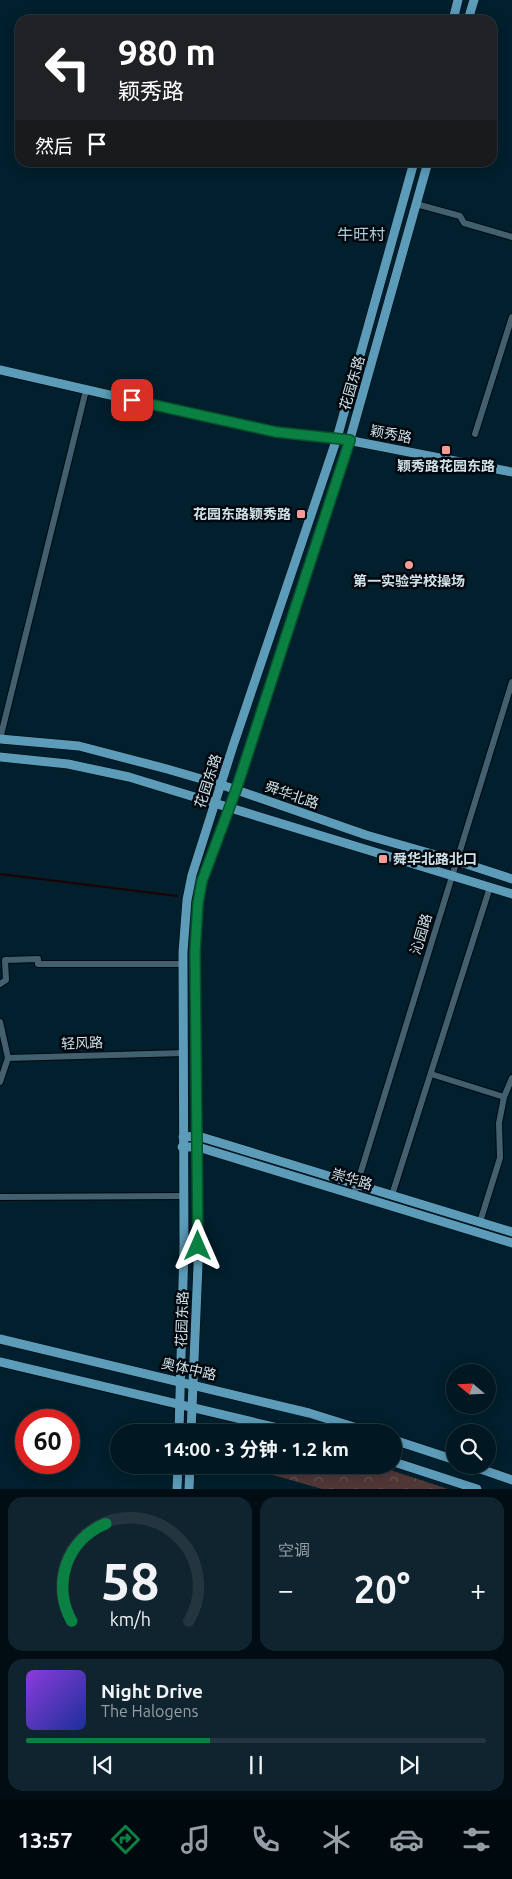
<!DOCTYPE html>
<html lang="zh">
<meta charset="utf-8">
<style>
body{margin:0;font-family:Ubuntu,"Noto Sans SC",sans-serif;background:#0f242e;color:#f1f3f6;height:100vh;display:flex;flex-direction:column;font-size:19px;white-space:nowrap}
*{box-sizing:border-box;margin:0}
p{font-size:16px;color:#969fa5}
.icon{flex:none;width:28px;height:28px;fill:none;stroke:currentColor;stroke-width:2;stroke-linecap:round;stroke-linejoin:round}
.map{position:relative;height:1489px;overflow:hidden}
.drawer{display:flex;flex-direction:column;gap:8px;padding:8px;background:#010d12;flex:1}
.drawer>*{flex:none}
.guide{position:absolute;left:15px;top:15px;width:482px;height:152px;border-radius:15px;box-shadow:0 2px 12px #0003,0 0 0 1px #23363f;background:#202124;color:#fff;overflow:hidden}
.needle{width:32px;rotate:289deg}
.tools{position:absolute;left:446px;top:1364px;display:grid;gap:10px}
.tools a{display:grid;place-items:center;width:50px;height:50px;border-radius:50%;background:#011721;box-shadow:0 2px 12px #0003,0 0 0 1px #23363f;font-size:25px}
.speed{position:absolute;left:15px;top:1409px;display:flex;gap:10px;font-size:25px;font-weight:700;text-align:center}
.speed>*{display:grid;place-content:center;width:65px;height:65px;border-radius:50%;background:#011721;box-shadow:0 2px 12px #0003,0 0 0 1px #23363f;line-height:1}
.speed .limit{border:8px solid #d22;background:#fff;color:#111}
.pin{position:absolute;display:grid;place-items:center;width:42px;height:42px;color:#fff;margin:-21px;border-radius:10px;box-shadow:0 2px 8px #0006}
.me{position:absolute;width:55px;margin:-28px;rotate:0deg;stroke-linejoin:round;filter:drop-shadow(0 0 4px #0008)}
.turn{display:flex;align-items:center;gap:18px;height:105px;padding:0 20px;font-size:22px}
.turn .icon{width:65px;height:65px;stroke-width:2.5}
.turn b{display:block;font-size:35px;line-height:42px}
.then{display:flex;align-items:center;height:48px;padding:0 20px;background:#0003;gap:10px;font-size:19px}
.big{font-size:38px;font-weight:700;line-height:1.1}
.drawer .card{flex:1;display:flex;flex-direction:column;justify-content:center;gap:8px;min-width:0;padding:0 18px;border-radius:15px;background:#0f242e}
.drawer .dial{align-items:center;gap:0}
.dial svg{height:130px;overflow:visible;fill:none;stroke:#23363f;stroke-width:7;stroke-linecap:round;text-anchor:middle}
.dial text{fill:#f1f3f6;stroke:none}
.song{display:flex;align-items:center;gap:15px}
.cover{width:60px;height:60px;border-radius:8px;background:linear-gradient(135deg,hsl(270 70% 55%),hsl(230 70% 35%))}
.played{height:5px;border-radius:2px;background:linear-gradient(90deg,#0b8043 40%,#23363f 40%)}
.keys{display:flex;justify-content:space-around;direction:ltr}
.heat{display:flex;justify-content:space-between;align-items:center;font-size:28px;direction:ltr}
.drawer .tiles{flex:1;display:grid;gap:8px;grid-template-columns:1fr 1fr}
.card:last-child{grid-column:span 2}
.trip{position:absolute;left:110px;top:1424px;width:292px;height:50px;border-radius:25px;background:#011721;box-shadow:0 2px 12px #0003,0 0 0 1px #23363f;font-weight:700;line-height:50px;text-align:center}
.tabs{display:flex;height:80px;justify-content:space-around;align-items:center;background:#00090d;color:#969fa5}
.tabs .icon{width:35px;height:35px}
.tabs .current{color:#0b8043}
.tabs b{font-size:22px;color:#f1f3f6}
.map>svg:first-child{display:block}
.forest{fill:url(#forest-crowns)}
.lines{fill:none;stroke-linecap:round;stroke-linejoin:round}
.stream{stroke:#1d0304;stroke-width:2}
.minor-casing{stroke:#000811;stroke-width:8}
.major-casing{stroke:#000811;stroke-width:10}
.minor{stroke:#42606f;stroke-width:6}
.major{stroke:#5c9cb9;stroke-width:9}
.route-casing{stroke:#07532c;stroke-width:12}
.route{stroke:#0b8043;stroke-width:9}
.poi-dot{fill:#f59b97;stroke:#01080d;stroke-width:2}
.labels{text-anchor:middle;stroke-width:5;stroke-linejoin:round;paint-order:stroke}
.street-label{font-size:14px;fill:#d0e1ea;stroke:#01080d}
.poi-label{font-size:14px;font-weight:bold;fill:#d0e1ea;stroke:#01080d}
.quarter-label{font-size:16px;fill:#a8cada;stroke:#01080d}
</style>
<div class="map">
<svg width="512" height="1489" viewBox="0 0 512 1489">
<defs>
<pattern id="forest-crowns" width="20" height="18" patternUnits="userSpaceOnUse" patternTransform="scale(1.25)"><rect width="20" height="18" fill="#4f3736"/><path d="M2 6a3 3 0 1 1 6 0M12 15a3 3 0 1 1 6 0" fill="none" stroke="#675453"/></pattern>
</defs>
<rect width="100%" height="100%" fill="#011f2c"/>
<g class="forest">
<polygon points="204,1425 241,1432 205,1432"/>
<polygon points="238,1465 375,1465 448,1489 322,1489"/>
</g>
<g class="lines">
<polyline class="stream" points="0,874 177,896"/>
<g class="minor-casing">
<g id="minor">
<polyline points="416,204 460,216 464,223 512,237"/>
<polyline points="475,434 512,317"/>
<polyline points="0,739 86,390"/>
<polyline points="0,984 6,980 5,960 38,959 38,964 183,964"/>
<polyline points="0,1022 8,1058"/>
<polyline points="431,1074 504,1097"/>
<polyline points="0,1082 8,1058 184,1053"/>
<polyline points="354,1194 512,682"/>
<polyline points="392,1195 490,887"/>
<polyline points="0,1197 183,1196"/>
<polyline points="480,1222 500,1158 499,1123 504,1097 512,1078"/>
</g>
</g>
<g class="major-casing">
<g id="major">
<polyline points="453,20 458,0"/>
<polyline points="468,20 474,0"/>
<polyline points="0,370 276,433 337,438 512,472"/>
<polyline points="0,739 79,746 167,769 222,785 366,835 457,861 512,879"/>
<polyline points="0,757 68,764 129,777 512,894"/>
<polyline points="183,1137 198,1136 512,1232"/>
<polyline points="182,1147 198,1147 512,1243"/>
<polyline points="0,1339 309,1413 370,1432"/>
<polyline points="0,1362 295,1432"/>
<polyline points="179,1432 184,1245 183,952 187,900 192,875 233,746 337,438 414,162"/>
<polyline points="191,1432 198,1265 198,1147 195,951 198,903 202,881 236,790 348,446 428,162"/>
<polyline points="394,1440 455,1460"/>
<polyline points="394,1462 477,1489"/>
<polyline points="469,1465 512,1480"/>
<polyline points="177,1489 178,1465"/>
<polyline points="189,1489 190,1465"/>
</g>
</g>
<use href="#minor" class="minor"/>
<use href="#major" class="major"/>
</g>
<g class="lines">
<g class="route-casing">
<polyline id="route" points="132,400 276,432 350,440 236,790 202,881 198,903 195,951 198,1246"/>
</g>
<use href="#route" class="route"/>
</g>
<g class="poi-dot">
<rect x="441" y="445" width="10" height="10" rx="2.5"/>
<rect x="296" y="509" width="10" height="10" rx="2.5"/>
<circle cx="409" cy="565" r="5"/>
<rect x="378" y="854" width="10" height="10" rx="2.5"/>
</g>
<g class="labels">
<g class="street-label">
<text transform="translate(352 383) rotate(-74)" y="5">花园东路</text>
<text transform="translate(391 434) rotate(11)" y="5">颖秀路</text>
<text transform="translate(208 781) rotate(-72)" y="5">花园东路</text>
<text transform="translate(292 795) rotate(19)" y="5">舜华北路</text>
<text transform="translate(421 934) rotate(-73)" y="5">沁园路</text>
<text transform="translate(82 1043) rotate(-2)" y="5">轻风路</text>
<text transform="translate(352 1179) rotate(17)" y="5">崇华路</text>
<text transform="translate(182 1319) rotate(-88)" y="5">花园东路</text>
<text transform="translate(189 1369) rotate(13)" y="5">奥体中路</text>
</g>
<g class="poi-label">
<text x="446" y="471">颖秀路花园东路</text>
<text x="291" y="519" text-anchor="end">花园东路颖秀路</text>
<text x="409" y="586">第一实验学校操场</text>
<text x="393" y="864" text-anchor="start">舜华北路北口</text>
</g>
<g class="quarter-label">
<text x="361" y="240">牛旺村</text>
</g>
</g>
</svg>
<div class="tools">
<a><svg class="needle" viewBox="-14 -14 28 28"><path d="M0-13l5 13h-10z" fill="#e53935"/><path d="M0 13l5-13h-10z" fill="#969fa5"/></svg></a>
<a><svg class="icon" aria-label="search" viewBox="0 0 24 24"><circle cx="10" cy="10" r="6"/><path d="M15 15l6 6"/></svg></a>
</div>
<div class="speed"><div class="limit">60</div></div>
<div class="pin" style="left:132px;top:400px;background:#d93025"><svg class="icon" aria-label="arrive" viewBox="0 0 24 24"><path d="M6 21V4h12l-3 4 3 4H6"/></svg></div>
<svg class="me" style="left:198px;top:1246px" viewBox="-20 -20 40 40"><path d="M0-17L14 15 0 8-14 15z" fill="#0b8043" stroke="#fff" stroke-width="4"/></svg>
<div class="trip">14:00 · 3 分钟 · 1.2 km</div>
<div class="guide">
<div class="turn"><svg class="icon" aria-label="left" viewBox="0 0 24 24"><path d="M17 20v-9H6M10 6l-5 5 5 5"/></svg><div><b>980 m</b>颖秀路</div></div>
<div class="then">然后<svg class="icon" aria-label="arrive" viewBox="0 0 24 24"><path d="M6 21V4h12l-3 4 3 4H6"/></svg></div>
</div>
</div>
<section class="drawer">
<div class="tiles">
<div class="card dial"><svg viewBox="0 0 100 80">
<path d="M14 69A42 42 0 1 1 86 69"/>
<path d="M14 69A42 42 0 0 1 35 9" stroke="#0b8043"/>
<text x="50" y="56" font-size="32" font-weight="700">58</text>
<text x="50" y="72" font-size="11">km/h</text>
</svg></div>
<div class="card"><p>空调</p>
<div class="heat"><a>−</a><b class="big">20°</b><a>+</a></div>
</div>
<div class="card">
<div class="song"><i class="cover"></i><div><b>Night Drive</b><p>The Halogens</p></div></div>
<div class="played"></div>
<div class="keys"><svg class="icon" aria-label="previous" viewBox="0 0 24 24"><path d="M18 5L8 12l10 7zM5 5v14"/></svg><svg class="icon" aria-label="pause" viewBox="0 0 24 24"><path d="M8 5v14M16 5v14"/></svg><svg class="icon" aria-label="next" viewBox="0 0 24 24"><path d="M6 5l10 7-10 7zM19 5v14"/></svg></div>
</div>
</div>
</section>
<nav class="tabs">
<b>13:57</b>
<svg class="icon current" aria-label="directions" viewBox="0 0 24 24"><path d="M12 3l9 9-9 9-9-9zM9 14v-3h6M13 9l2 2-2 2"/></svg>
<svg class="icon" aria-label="music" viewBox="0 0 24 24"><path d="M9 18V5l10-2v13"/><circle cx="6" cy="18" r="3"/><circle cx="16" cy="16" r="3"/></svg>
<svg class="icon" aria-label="phone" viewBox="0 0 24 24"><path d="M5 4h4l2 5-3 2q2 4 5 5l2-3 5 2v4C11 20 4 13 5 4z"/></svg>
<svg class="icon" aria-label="climate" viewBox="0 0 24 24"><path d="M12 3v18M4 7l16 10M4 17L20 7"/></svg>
<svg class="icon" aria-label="car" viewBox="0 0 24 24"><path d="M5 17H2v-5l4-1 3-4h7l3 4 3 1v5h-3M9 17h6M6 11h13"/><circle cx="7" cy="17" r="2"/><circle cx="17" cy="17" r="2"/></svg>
<svg class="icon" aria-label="filters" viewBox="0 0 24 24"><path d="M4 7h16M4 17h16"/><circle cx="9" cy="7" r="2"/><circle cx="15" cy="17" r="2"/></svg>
</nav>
